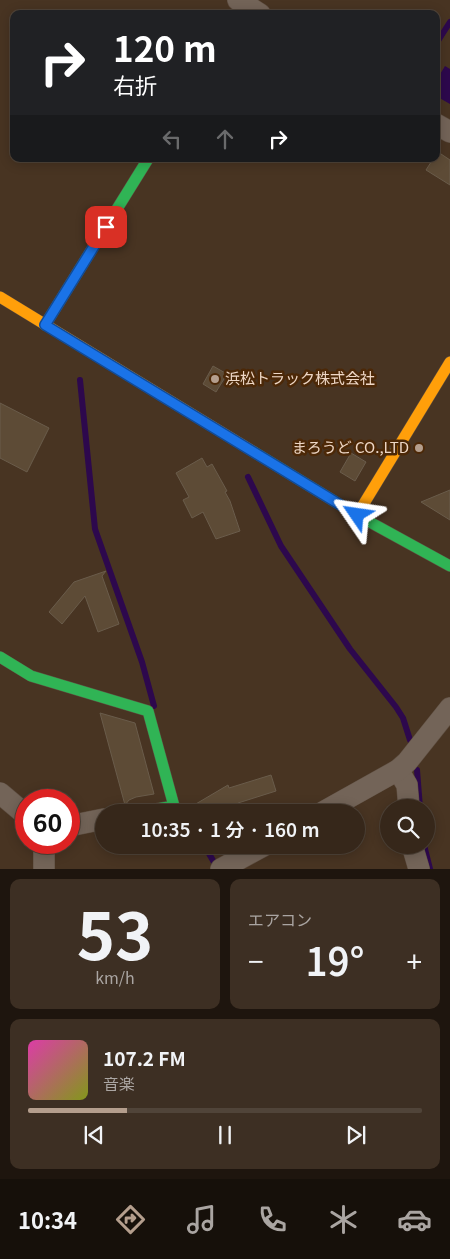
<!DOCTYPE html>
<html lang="ja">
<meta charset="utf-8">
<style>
body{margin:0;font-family:Georgia,"Noto Sans JP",serif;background:#3d2f23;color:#f1f3f6;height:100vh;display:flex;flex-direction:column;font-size:19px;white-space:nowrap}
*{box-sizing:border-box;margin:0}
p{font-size:16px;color:#aaa5a2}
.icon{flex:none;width:28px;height:28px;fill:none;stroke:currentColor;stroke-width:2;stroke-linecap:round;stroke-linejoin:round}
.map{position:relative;height:869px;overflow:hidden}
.panel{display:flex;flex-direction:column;gap:10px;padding:10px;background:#1e150e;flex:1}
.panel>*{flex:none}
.top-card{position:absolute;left:10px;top:10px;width:430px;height:152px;border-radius:10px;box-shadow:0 2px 12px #0003,0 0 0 1px #504439;background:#202124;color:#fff;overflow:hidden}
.controls{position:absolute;left:380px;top:799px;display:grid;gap:10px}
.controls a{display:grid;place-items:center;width:55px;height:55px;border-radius:50%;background:#36271a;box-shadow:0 2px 12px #0003,0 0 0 1px #504439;font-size:25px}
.speed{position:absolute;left:15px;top:789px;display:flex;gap:10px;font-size:25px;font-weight:700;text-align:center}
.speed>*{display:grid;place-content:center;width:65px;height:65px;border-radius:50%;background:#36271a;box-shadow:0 2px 12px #0003,0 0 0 1px #504439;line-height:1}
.speed .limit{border:8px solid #d22;background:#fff;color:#111}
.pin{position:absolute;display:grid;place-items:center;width:42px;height:42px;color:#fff;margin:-21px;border-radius:10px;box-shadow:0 2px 8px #0006}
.me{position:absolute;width:55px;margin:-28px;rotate:302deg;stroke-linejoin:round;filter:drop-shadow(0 0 4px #0008)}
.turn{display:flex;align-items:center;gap:18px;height:105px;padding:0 20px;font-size:22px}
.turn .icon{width:65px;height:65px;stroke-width:2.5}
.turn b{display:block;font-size:35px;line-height:42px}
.lanes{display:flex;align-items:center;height:48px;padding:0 20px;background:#0003;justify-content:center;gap:25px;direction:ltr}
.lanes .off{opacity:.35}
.big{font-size:38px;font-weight:600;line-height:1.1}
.panel .tile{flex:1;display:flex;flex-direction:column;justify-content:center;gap:8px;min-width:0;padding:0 18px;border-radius:10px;background:#3d2f23}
.panel .dial{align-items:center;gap:0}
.dial b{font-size:65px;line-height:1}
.song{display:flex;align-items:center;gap:15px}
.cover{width:60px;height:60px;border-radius:8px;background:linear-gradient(135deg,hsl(320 70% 55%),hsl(70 70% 35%))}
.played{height:5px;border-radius:2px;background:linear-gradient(90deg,#b49e8d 25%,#504439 25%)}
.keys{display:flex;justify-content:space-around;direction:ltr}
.heat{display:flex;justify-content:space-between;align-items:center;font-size:28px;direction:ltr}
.panel .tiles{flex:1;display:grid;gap:10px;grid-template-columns:1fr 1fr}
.tile:last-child{grid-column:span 2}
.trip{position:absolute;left:95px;top:804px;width:270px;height:50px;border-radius:25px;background:#36271a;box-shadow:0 2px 12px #0003,0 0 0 1px #504439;font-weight:600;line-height:50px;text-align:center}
.menu{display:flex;height:80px;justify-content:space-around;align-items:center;background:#16100a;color:#aaa5a2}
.menu .icon{width:35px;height:35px}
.menu .current{color:#b49e8d}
.menu b{font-size:22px;color:#f1f3f6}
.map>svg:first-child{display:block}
.water{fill:#2d084d}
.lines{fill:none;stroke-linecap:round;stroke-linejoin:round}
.stream{stroke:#2d084d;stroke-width:6}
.building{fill:#5d4b36;stroke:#6a5c4b}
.street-casing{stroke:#5e4e41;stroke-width:22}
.fast-casing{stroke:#5e4e41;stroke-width:12}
.slow-casing{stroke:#5e4e41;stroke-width:12}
.street{stroke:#736458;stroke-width:21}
.fast{stroke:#30b455;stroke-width:11}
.slow{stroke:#ff9f0a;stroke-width:11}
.route-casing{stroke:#114b97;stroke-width:12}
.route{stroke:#1a73e8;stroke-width:9}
.poi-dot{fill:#b49e8d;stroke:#4c2807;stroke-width:2}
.labels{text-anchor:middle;stroke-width:5;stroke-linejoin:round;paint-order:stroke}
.poi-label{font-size:15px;fill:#eed7c6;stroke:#4c2807;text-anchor:start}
</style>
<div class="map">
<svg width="450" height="869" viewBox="0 0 450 869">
<rect width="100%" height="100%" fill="#483422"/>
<polygon class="water" points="445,66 450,69 450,104 436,96 436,81"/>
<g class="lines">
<g class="stream">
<polyline points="436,44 450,22"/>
<polyline points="80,380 95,529 142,662 154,706"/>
<polyline points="248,477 281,546 350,649 396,707 403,718 410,740"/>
<polyline points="417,770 420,808"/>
<polyline points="204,845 215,864"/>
<polyline points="424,845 430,869"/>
</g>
</g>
<g class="building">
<polygon points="438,152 450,160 450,185 426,170 433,159 436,159 436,154"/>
<polygon points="213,366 227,374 216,392 203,384"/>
<polygon points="0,403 49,428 27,472 0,458"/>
<polygon points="351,453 366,462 355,481 340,472"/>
<polygon points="202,458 207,467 212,464 227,491 225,492 230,501 240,531 216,539 203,512 192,518 183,500 189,497 176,473"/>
<polygon points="450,490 450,520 421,502"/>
<polygon points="106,571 102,576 119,624 98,632 85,596 62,624 49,612 74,582"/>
<polygon points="100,713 135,723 154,794 136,797 129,800 125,805"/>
<polygon points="271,775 276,791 238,803 244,812 188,812 189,808 228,785 229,788"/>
</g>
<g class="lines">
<g class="street-casing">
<g id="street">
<polyline points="238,0 260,14"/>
<polyline points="436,124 450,132"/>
<polyline points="398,770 407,785 409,808"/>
<polyline points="0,793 26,815"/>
<polyline points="323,812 398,770 407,762 450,708"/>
<polyline points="69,826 104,819"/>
<polyline points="412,845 419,869"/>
<polyline points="44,869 44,842"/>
<polyline points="221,869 265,845"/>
</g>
</g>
<g class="fast-casing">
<g id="fast">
<polyline points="45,325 148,159"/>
<polyline points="254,452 357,515 450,566"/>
<polyline points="0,657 31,676 148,711 174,806 139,812"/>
</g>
</g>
<g class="slow-casing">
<g id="slow">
<polyline points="0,297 254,452"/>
<polyline points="357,515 450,362"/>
</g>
</g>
<use href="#street" class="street"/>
<use href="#fast" class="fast"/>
<use href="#slow" class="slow"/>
</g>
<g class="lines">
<g class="route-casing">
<polyline id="route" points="106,227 45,325 357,515"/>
</g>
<use href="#route" class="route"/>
</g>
<g class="poi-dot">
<circle cx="215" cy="379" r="5"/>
<circle cx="419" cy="448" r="5"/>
</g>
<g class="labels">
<g class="poi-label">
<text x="225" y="384">浜松トラック株式会社</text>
<text x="409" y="453" text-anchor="end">まろうど CO.,LTD</text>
</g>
</g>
</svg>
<div class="controls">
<a><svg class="icon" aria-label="search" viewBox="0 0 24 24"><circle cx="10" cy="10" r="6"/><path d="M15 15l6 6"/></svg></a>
</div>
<div class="speed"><div class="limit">60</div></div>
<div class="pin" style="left:106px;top:227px;background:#d93025"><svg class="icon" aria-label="arrive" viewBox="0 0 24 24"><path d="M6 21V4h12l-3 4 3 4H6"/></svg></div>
<svg class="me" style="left:357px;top:515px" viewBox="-20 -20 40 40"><path d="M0-17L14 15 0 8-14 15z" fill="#1a73e8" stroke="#fff" stroke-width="4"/></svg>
<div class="trip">10:35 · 1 分 · 160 m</div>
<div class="top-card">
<div class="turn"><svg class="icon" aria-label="right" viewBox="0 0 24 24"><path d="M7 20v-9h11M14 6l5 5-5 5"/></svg><div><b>120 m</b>右折</div></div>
<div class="lanes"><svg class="icon off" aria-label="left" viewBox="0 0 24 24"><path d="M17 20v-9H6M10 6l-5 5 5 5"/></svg><svg class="icon off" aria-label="ahead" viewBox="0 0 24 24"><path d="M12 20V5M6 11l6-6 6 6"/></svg><svg class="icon" aria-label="right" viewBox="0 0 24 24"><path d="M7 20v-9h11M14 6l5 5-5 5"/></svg></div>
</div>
</div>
<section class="panel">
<div class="tiles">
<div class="tile dial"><b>53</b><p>km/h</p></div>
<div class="tile"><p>エアコン</p>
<div class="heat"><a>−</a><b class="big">19°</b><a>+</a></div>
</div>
<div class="tile">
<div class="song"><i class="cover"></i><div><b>107.2 FM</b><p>音楽</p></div></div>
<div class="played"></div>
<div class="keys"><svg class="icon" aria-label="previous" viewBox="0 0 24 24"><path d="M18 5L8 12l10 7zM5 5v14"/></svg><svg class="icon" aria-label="pause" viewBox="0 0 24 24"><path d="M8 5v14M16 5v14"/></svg><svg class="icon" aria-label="next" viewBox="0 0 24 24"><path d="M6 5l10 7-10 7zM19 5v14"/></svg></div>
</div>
</div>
</section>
<nav class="menu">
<b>10:34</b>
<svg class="icon current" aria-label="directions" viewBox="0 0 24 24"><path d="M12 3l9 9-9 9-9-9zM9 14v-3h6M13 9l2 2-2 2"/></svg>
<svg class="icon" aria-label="music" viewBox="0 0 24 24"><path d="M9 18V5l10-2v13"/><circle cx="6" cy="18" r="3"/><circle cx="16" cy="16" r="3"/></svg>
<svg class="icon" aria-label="phone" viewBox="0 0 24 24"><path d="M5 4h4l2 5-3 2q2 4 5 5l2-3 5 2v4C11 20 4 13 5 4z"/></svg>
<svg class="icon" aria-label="climate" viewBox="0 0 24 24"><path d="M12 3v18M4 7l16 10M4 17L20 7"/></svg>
<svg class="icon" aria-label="car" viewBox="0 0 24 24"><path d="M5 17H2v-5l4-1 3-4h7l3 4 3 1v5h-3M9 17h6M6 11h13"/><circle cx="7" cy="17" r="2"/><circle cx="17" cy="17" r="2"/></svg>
</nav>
